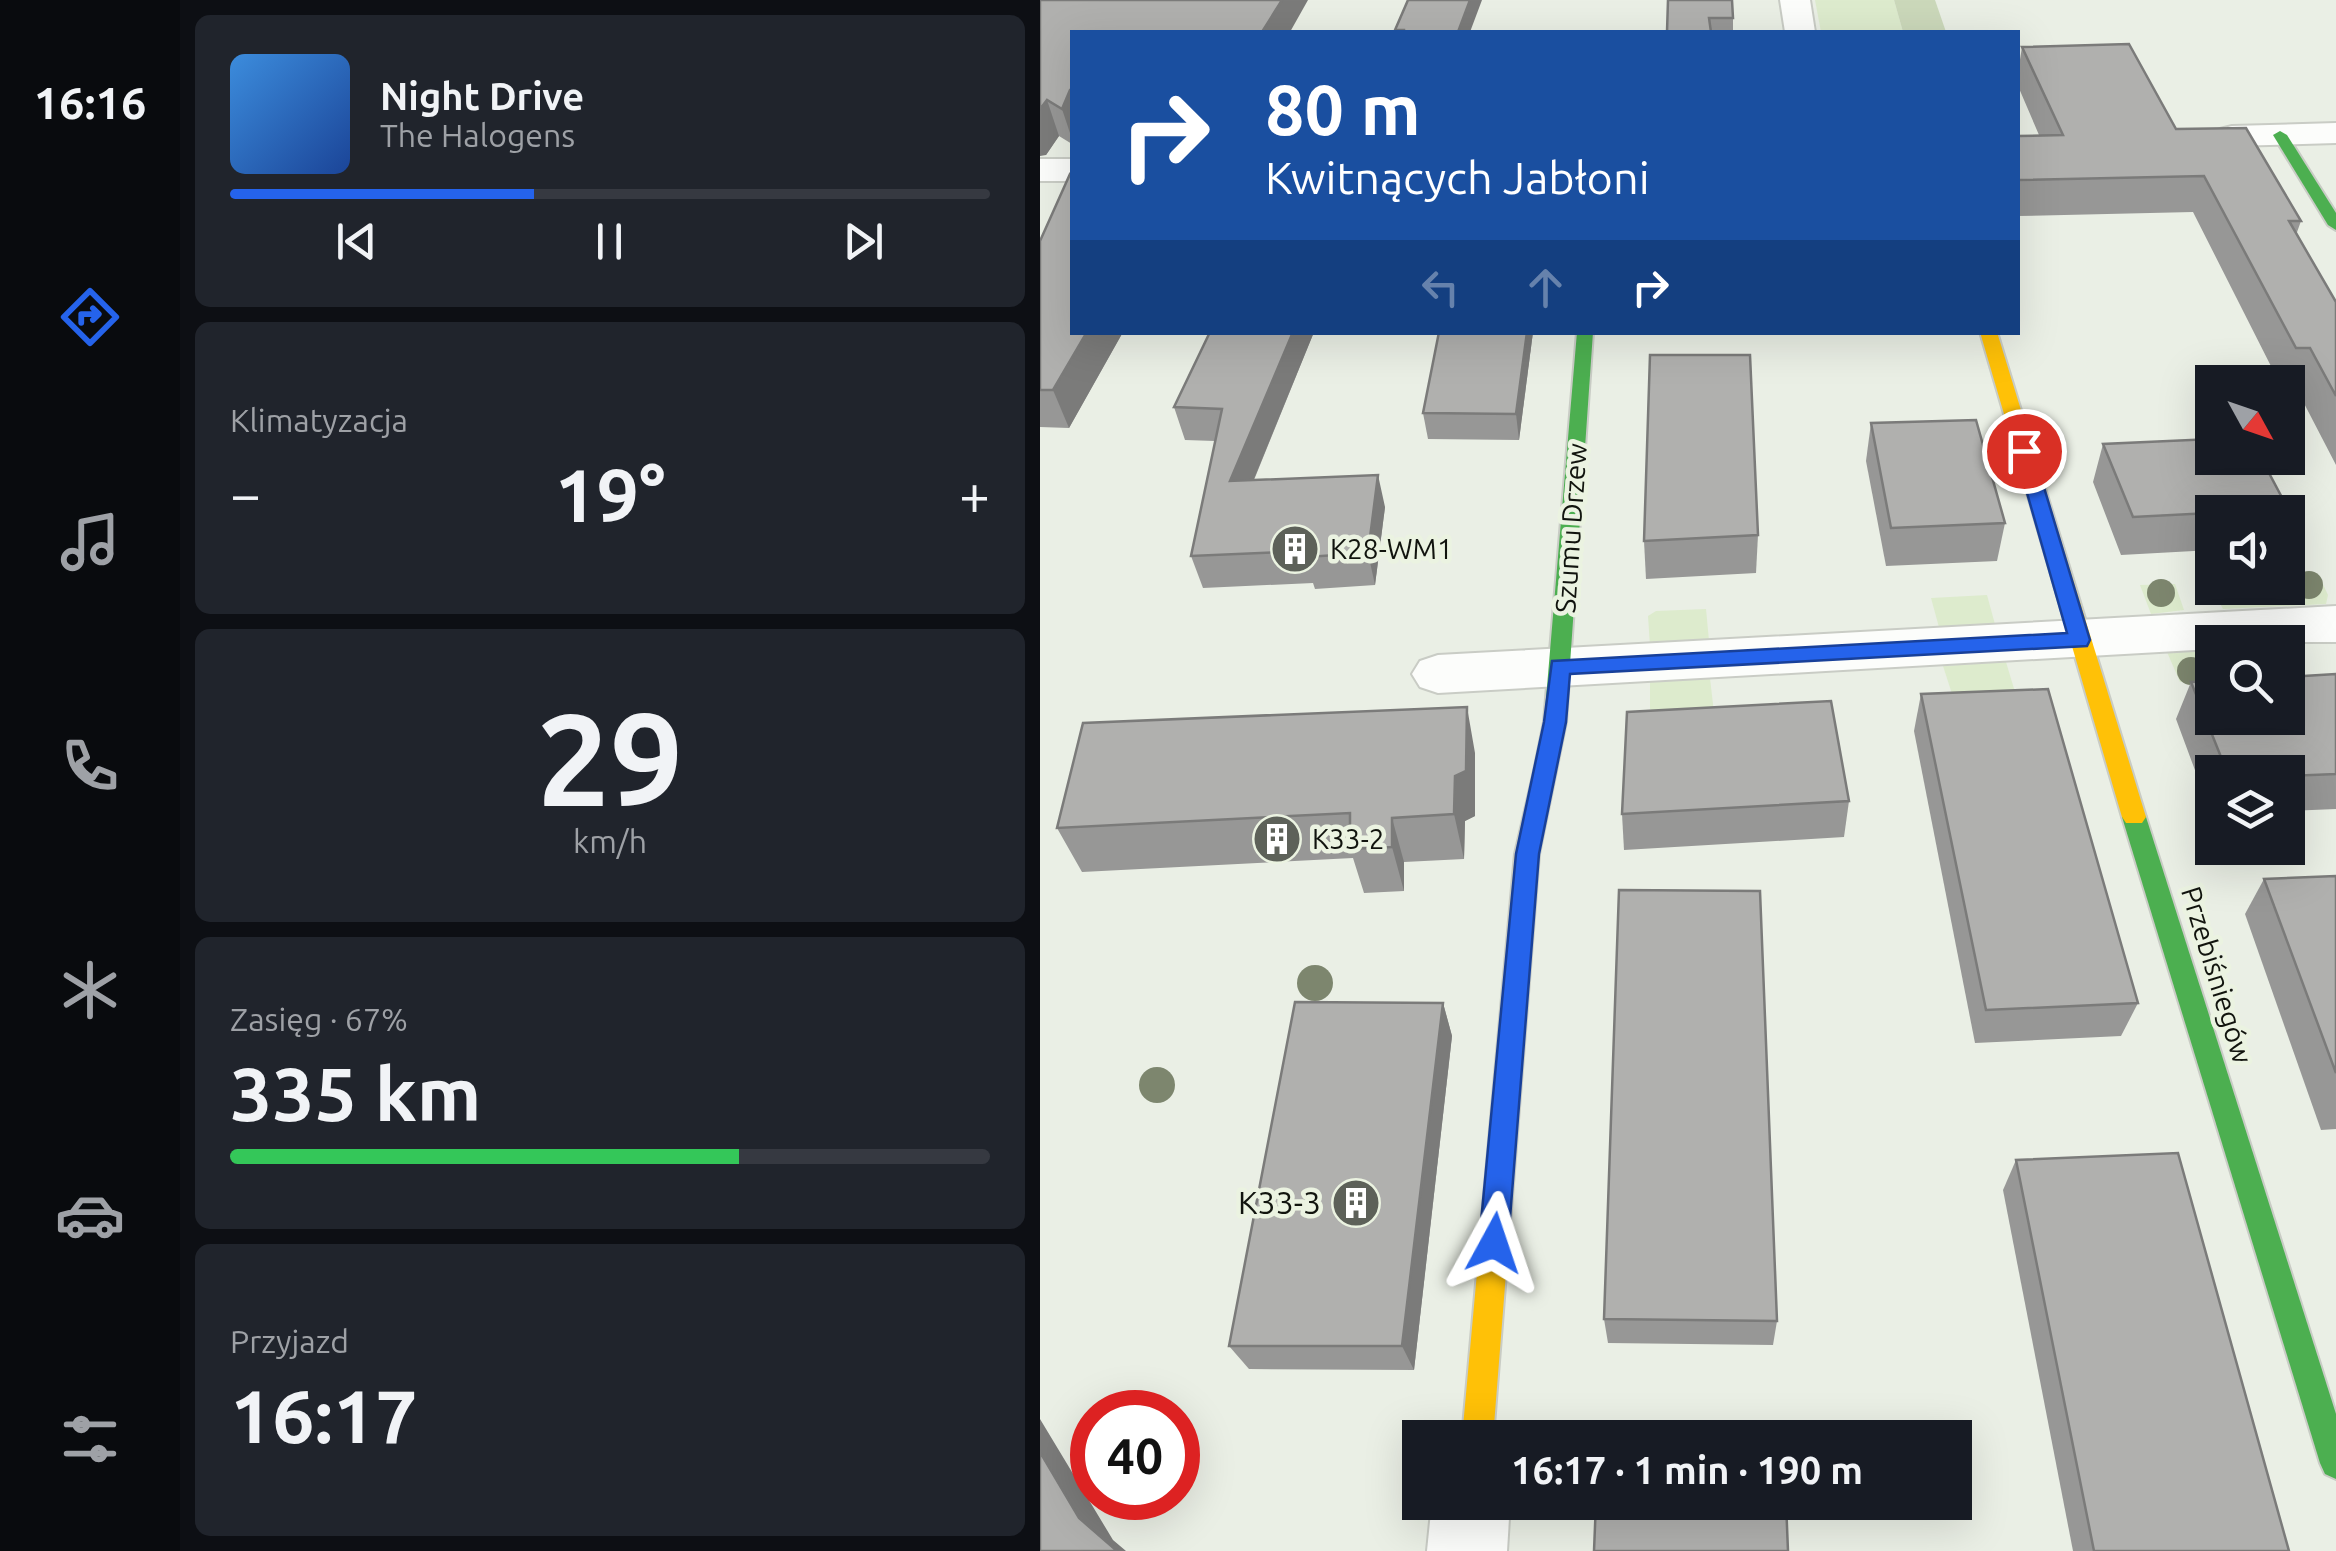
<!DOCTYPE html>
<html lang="pl">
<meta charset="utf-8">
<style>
body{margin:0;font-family:Ubuntu,sans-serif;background:#20242c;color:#f1f3f6;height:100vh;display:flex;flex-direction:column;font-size:38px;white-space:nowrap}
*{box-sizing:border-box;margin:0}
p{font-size:32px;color:#9ea1a6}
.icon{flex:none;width:55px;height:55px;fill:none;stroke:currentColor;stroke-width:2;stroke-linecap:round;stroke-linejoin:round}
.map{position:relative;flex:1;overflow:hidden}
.sheet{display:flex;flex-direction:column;gap:15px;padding:15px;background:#0d0f14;width:860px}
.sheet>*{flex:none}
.top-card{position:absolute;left:30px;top:30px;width:950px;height:305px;border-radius:0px;box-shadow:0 10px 40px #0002;background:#1a4fa0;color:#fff;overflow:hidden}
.needle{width:65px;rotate:130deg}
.fabs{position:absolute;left:1155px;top:365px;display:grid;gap:20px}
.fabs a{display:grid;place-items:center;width:110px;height:110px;border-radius:0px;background:#171b24;box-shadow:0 10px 40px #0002;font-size:50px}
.speed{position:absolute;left:30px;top:1390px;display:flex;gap:20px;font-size:50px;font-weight:700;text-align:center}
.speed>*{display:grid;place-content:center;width:130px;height:130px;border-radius:50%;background:#171b24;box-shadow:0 10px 40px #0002;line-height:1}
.speed .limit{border:15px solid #d22;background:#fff;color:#111}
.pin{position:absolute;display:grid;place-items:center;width:85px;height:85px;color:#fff;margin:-42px;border:5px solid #fff;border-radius:50%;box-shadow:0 2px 10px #0007}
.me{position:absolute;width:110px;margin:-55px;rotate:5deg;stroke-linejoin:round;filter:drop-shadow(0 0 8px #0008)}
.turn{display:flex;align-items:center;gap:35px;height:210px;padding:0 30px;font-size:45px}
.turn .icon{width:130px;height:130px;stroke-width:2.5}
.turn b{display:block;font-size:70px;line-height:85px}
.lanes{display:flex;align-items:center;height:95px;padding:0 30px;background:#0003;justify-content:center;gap:50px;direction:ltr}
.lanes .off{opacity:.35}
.big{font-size:75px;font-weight:700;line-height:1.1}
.sheet .tile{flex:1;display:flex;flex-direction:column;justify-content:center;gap:15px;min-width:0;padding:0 35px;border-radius:15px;background:#20242c}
.sheet .dial{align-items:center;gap:0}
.dial b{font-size:130px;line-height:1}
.song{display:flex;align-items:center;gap:30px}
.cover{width:120px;height:120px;border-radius:15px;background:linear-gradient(135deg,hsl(210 70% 55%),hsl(220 70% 35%))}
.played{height:10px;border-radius:5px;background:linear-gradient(90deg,#2563eb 40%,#363941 40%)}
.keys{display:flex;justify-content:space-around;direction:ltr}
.heat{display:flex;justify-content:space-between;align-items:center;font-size:55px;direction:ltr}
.charge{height:15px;border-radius:8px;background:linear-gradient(90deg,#34c759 67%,#363941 0)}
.trip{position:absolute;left:362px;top:1420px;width:570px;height:100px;border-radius:0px;background:#171b24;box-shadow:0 10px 40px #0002;font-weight:700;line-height:100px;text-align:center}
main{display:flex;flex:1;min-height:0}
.tabs{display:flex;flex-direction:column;width:180px;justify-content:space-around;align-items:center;background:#090b0e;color:#9ea1a6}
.tabs .icon{width:70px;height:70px}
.tabs .active{color:#2563eb}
.tabs b{font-size:45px;color:#f1f3f6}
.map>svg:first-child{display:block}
.green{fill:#ddebcd}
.forest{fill:#cbd8ba}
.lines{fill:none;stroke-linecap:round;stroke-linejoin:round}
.street-casing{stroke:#c9ccc5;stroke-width:4}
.fast-casing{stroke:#c9ccc5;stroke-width:4}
.slow-casing{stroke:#c9ccc5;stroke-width:4}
.street{fill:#fcfdfb;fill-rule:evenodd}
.fast{fill:#4caf50;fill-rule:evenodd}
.slow{fill:#ffc107;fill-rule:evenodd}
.tree{fill:#7d866e}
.wall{fill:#979796}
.shaded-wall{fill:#7b7b7a}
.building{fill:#b0b0ae;stroke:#7b7b7a;stroke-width:2.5}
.route{fill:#2563eb;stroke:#184099;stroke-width:2.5}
.labels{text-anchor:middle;stroke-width:9;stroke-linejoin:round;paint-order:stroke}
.street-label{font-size:28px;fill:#11140e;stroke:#ebf3e1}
.poi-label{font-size:28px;fill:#11140e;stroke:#ebf3e1;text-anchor:start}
.near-poi-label{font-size:32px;fill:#11140e;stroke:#ebf3e1;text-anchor:end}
</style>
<main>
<nav class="tabs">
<b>16:16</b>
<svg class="icon active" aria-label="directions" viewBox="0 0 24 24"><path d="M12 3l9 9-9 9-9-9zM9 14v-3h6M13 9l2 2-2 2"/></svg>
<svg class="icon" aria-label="music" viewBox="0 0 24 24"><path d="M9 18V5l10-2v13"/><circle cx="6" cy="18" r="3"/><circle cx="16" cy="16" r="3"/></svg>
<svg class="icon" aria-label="phone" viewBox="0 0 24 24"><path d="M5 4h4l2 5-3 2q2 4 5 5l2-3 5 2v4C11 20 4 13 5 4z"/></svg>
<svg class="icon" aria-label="climate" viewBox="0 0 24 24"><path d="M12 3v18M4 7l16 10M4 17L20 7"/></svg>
<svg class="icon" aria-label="car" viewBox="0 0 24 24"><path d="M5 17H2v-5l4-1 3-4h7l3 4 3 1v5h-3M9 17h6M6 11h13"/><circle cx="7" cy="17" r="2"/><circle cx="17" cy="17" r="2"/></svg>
<svg class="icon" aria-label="filters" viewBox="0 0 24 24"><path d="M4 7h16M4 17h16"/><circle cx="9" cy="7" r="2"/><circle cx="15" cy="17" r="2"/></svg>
</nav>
<section class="sheet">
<div class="tile">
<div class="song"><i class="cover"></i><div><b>Night Drive</b><p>The Halogens</p></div></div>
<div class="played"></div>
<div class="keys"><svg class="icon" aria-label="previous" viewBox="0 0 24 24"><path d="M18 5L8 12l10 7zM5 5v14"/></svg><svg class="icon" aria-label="pause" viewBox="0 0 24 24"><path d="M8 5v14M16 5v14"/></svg><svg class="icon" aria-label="next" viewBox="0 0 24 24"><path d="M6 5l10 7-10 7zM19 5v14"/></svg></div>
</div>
<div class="tile"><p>Klimatyzacja</p>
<div class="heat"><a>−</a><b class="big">19°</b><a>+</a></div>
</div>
<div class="tile dial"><b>29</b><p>km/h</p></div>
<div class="tile"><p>Zasięg · 67%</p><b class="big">335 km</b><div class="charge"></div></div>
<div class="tile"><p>Przyjazd</p><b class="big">16:17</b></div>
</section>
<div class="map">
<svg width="1296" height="1551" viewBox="0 0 1296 1551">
<rect width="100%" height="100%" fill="#eaefe5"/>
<g class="green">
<polygon points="775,0 854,0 863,32 781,32"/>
<polygon points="1280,578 1288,595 1286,604 1183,609 1169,582 1172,581 1172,588 1248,588 1248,579"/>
<polygon points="1135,584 1144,610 1111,614 1100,585"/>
<polygon points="947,595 956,628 900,631 891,598"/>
<polygon points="666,609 669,641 610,646 608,616 616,611"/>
<polygon points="1159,650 1172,672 1172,680 1140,682 1127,652"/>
<polygon points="966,662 975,692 914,700 903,666"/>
<polygon points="670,678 674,713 619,715 610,709 610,680"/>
</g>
<polygon class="forest" points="854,0 895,0 906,32 863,32"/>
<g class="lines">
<g class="street-casing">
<g id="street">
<polygon points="740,0 770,0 775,32 745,32"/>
<polygon points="1296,123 1296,143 1192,146 1180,143 1175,136 1180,129 1192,126"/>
<rect x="0" y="159" width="32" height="22"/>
<polygon points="1296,606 1296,642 1172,642 1172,649 398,693 380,687 372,674 380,661 398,655"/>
<polygon points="392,1502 470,1502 467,1551 387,1551"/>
</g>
</g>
<g class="fast-casing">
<g id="fast">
<polygon points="1240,131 1247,135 1296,213 1296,230 1288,225 1233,135"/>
<polygon points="537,332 553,332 526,722 516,771 513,777 497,777 494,771 504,722"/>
<polygon points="1094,808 1102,811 1106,817 1296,1414 1296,1479 1285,1474 1280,1463 1082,817 1086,811"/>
</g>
</g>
<g class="slow-casing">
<g id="slow">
<polygon points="940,332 957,332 1106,817 1102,823 1086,823 1082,817"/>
<polygon points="505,762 513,765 516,771 499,854 453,1438 422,1438 475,854 494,771 497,765"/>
</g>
</g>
<use href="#street" class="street"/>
<use href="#fast" class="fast"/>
<use href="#slow" class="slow"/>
</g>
<g class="tree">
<circle cx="1269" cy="585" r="14"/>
<circle cx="1121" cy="593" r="14"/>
<circle cx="1151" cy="671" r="14"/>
<circle cx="275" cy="983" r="18"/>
<circle cx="117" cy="1085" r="18"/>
</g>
<g class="wall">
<polygon points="0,0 32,32 32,144 19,136 6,155"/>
<polygon points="628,0 693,18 693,32 627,32"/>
<polygon points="982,47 1136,129 1261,221 1256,235 1296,302 1296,465 1255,386 1248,386 1248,382 1239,382 1153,212 978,216 978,136 999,135 978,86 978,72"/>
<polygon points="0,241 32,332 83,332 29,428 0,427"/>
<polygon points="274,332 214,480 345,507 335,585 275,589 273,583 163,588 151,556 175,441 145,440 134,407"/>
<polygon points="399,332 493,332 479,440 388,439 383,413"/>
<polygon points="831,423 965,523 957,561 846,566 826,461"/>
<polygon points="1063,444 1248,509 1246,512 1172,512 1172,550 1081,555 1053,482"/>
<polygon points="718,535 716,573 606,579 604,541"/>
<polygon points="1296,674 1296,809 1248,811 1248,772 1172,772 1172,816 1136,719 1151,682"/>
<polygon points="881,694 1098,1003 1081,1036 935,1043 874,731"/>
<polygon points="435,753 435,816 425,821 424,859 364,862 364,891 324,893 313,858 42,872 17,828"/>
<polygon points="809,801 804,837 584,850 582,814"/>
<polygon points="1296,876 1296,1129 1281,1130 1205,914 1224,879"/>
<polygon points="403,1003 412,1036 374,1370 209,1369 189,1346"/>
<polygon points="976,1160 1249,1551 1033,1551 963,1190"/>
<polygon points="564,1319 737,1321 733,1345 568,1343"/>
</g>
<g class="shaded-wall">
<polygon points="242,0 268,0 250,32 222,32"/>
<polygon points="430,0 442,0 430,32 418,32"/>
<polygon points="30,90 32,96 32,139 22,109"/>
<polygon points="7,100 19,136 6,155 0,156 0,109"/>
<polygon points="47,332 83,332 29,428 13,390"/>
<polygon points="253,332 274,332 200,513 190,481"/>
<polygon points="487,332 493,332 479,440 476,414"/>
<polygon points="338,475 345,507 335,585 328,553"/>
<polygon points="427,707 435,753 435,816 425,821 424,859 414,814 415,776"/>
<polygon points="352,818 364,862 364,891 352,847"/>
<polygon points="403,1003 412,1036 374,1370 362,1346"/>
<polygon points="0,1419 73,1540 86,1551 77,1551 39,1518 0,1452"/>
</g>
<g class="building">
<polygon points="0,0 242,0 222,32 32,32 32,90 30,90 22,109 7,100 0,109"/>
<polygon points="368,0 430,0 418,32 364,32 364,30 355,30"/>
<polygon points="628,0 692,0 693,18 669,18 671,32 627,32"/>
<polygon points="1089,44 1136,129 1206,128 1261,221 1249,221 1296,302 1296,396 1270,348 1256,348 1164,176 978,180 978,136 1023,135 982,47"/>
<polygon points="30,174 32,175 32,332 47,332 13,390 0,390 0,241"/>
<polygon points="170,332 253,332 190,481 338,475 328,553 266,557 266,551 151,556 182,409 134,407"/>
<polygon points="399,332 487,332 476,414 383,413"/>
<polygon points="610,355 710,355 718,535 604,541"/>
<polygon points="936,420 965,523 851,528 831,423"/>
<polygon points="1172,439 1172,458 1221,458 1248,509 1093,517 1063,444"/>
<polygon points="1296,674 1296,774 1248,776 1248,772 1187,772 1151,682 1172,681 1172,718 1248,718 1248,677"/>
<polygon points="1008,689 1098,1003 946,1010 881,694"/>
<polygon points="791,701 809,801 582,814 587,712"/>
<polygon points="427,707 426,771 415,776 414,814 352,818 352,847 310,849 310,813 17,828 43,723"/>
<polygon points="1296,876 1296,1073 1224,879"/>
<polygon points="579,890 720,891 737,1321 564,1319"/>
<polygon points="255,1002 403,1003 362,1346 189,1346"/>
<polygon points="1138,1153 1249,1551 1054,1551 976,1160"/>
<polygon points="0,1452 39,1518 77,1551 0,1551"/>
<polygon points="556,1502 746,1502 748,1551 554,1551"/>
</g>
<polygon class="route" points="984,445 993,451 1050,640 1047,646 530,674 526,722 499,854 468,1243 464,1253 454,1257 443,1253 439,1243 476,854 504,722 512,661 1027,633 975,451"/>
<defs>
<g id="building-disc" transform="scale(2.5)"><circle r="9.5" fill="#5d6159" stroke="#ebf3e1"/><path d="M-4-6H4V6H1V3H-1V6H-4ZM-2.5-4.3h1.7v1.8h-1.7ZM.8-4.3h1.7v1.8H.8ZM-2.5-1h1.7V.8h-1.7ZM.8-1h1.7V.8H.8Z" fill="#fff"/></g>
</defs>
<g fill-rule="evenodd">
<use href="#building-disc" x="255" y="549"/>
<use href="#building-disc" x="237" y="839"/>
<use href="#building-disc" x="316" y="1203"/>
</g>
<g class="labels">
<g class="street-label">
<text transform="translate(531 528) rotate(-86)" y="10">Szumu Drzew</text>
<text transform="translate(1177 975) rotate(73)" y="10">Przebiśniegów</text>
</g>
<g class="poi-label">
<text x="290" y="559">K28-WM1</text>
<text x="272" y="849">K33-2</text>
</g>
<g class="near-poi-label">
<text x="281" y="1214">K33-3</text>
</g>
</g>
</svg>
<div class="fabs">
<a><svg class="needle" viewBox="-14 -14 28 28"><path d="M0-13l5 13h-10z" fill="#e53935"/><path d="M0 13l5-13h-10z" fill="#9ea1a6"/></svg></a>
<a><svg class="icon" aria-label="sound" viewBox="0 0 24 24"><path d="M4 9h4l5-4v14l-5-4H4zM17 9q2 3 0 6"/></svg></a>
<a><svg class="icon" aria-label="search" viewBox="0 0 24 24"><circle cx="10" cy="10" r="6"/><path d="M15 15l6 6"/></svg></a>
<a><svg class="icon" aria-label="layers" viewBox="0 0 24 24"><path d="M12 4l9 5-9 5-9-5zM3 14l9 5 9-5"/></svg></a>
</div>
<div class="speed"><div class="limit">40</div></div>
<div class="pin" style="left:984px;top:451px;background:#d93025"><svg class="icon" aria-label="arrive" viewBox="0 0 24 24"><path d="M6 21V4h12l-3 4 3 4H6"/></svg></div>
<svg class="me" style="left:454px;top:1243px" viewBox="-20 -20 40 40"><path d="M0-17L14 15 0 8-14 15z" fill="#2563eb" stroke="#fff" stroke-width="4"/></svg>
<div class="trip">16:17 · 1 min · 190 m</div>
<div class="top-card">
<div class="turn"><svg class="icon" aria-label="right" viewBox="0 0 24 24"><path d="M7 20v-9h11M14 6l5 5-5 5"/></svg><div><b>80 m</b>Kwitnących Jabłoni</div></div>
<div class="lanes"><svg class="icon off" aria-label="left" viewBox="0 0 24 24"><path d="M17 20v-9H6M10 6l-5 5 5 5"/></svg><svg class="icon off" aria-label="ahead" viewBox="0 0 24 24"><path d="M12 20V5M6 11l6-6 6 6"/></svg><svg class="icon" aria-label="right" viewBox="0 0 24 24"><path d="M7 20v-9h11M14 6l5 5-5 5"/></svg></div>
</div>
</div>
</main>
